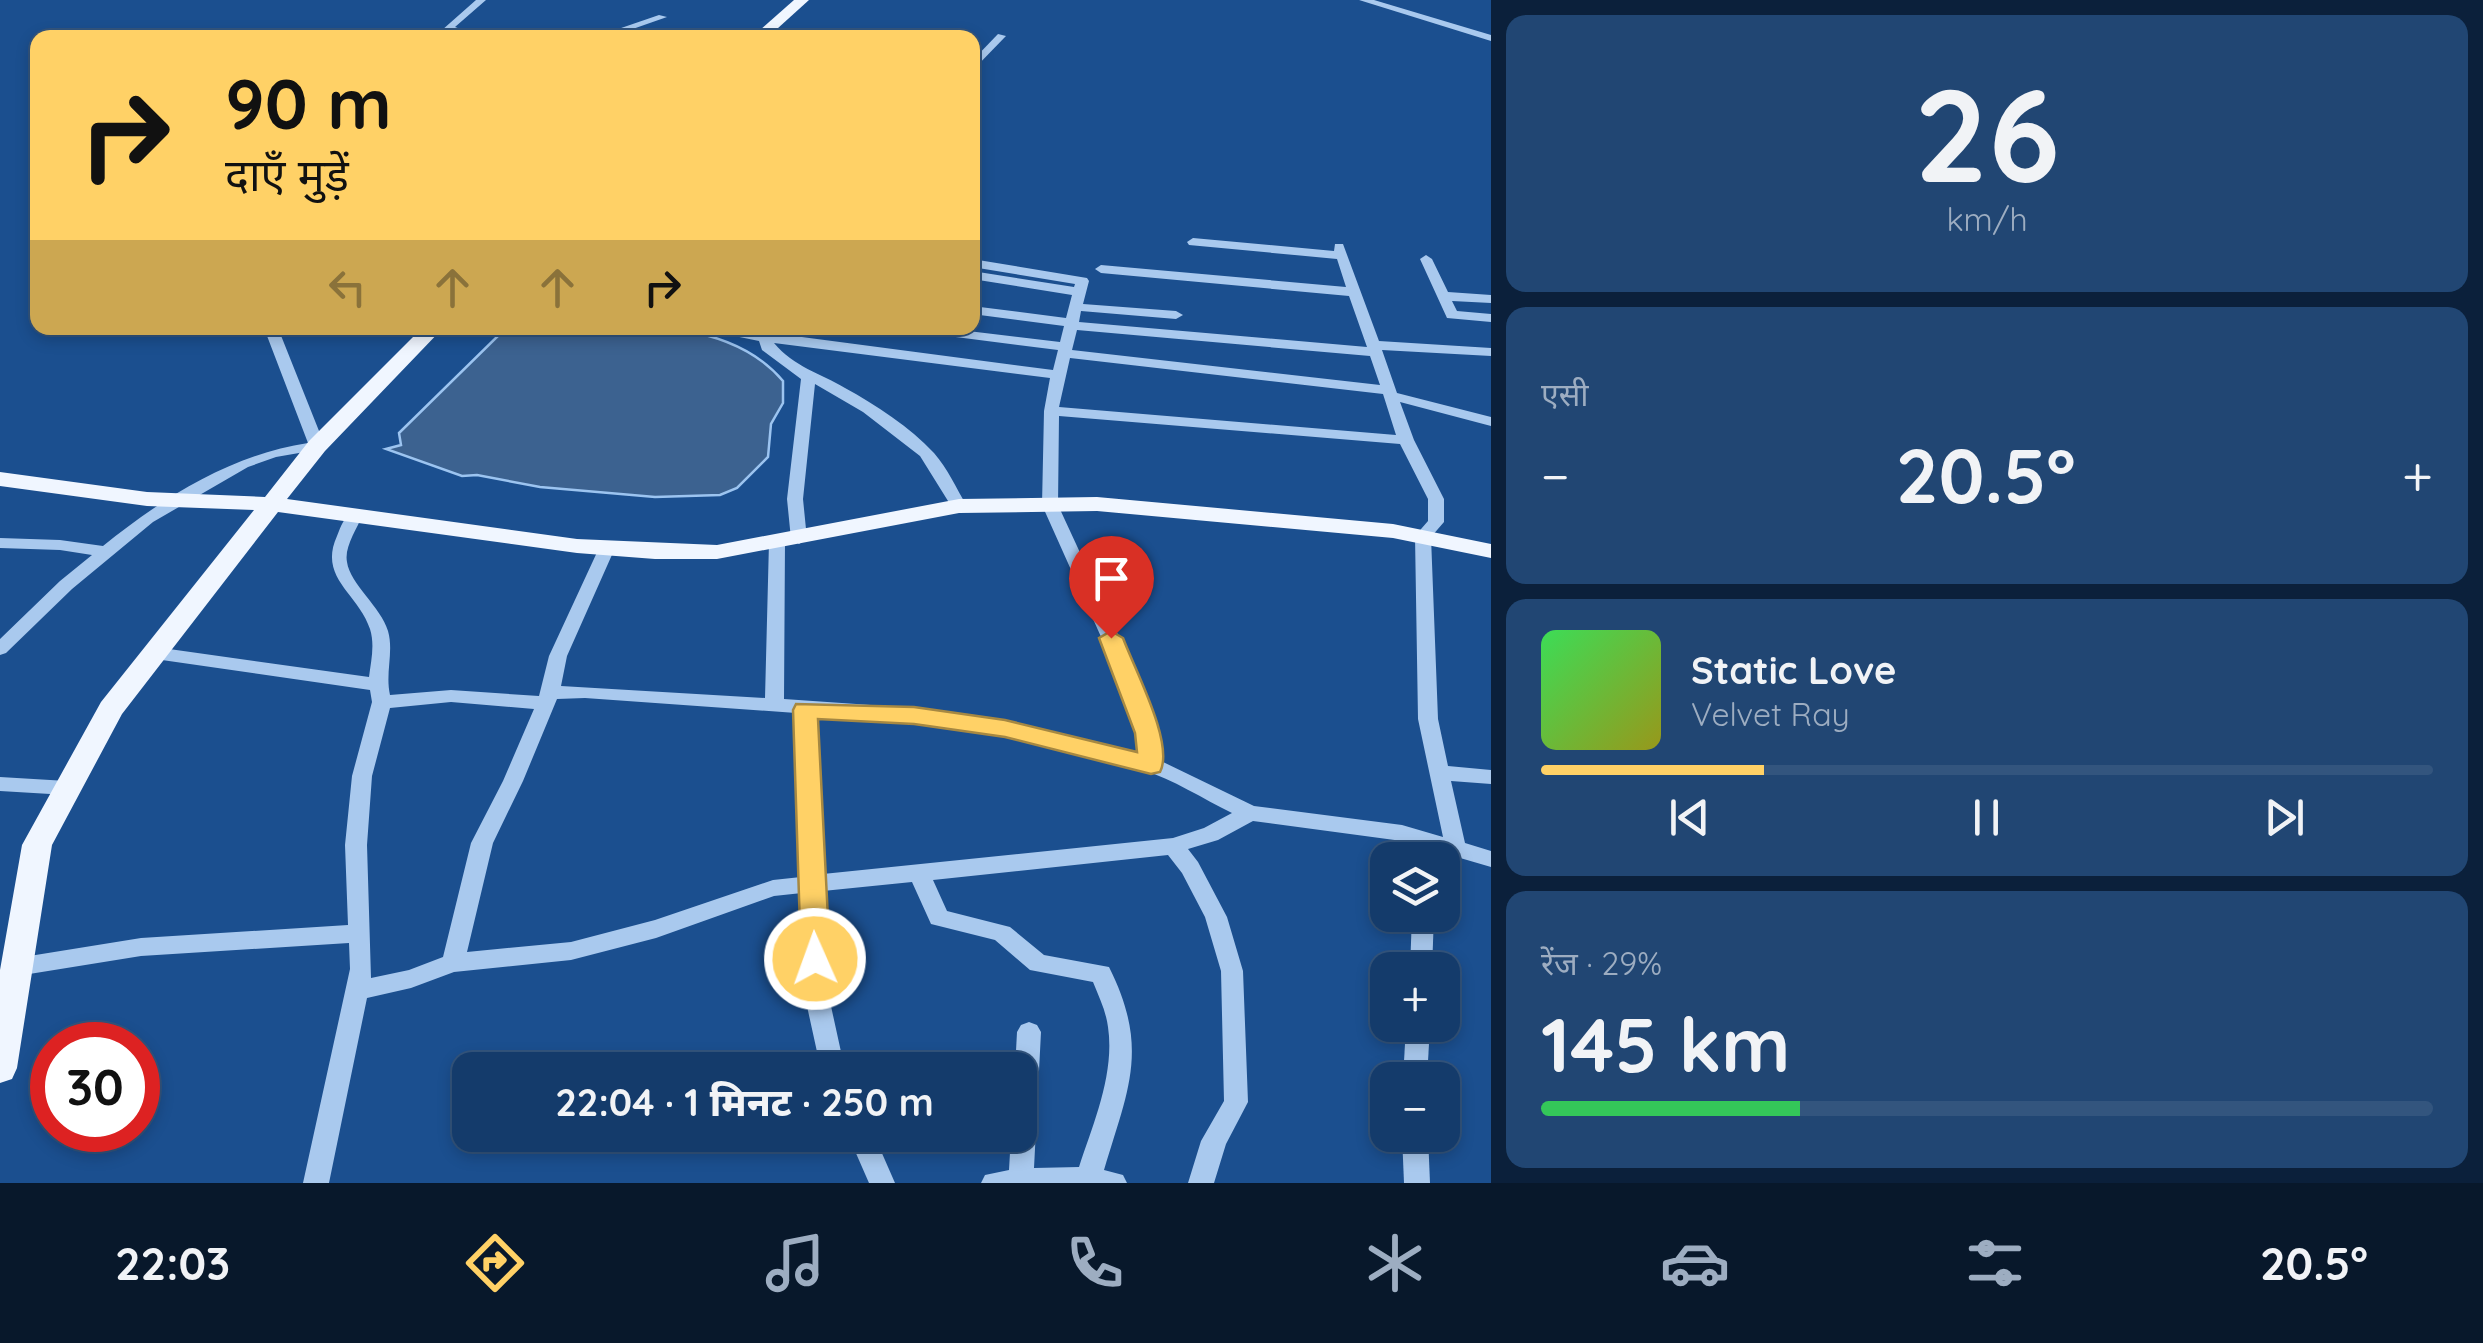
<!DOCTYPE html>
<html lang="hi">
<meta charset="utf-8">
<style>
body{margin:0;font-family:Quicksand,"Noto Sans Devanagari",sans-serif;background:#214673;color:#f1f3f6;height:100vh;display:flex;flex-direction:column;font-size:38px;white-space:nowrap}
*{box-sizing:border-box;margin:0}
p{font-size:32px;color:#9dadc1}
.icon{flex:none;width:55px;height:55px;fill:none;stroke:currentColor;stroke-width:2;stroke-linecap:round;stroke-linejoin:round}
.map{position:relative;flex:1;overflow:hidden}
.side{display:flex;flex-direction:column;gap:15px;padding:15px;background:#0b203b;width:992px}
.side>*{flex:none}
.banner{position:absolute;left:30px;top:30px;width:950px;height:305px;border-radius:20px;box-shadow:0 5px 15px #0003,0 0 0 2px #33557e;background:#ffd166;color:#111;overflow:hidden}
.controls{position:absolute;left:1370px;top:842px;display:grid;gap:20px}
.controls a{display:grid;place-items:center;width:90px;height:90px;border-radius:20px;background:#143b6b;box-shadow:0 5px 15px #0003,0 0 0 2px #33557e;font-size:50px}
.speed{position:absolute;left:30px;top:1022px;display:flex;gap:20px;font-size:50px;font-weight:700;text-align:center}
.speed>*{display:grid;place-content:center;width:130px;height:130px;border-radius:50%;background:#143b6b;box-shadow:0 5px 15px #0003,0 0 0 2px #33557e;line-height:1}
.speed .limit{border:15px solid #d22;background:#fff;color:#111}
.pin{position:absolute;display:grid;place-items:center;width:85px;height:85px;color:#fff;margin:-102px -42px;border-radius:50% 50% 50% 0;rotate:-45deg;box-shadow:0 0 10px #0007}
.pin .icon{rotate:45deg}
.me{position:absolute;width:110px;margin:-55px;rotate:358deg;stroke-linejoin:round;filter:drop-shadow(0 0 8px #0008)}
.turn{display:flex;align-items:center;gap:35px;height:210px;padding:0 30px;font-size:45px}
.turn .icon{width:130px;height:130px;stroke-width:2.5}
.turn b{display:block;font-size:70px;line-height:85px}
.lanes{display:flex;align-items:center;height:95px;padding:0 30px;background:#0003;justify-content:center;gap:50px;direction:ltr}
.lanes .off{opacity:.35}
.big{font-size:75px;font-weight:800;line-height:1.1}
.side .card{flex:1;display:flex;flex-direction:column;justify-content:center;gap:15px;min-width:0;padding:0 35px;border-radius:20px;background:#214673}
.side .dial{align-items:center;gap:0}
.dial b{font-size:130px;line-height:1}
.song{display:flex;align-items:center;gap:30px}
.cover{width:120px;height:120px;border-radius:15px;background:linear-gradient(135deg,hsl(130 70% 55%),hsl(60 70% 35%))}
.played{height:10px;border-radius:5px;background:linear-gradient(90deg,#ffd166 25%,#33557e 25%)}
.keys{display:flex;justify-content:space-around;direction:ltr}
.heat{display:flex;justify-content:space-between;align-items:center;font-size:55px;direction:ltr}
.charge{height:15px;border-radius:8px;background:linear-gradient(90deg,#34c759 29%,#33557e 0)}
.trip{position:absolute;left:452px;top:1052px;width:585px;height:100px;border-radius:20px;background:#143b6b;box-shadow:0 5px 15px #0003,0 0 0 2px #33557e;font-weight:800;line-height:100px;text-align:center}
.menu{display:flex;height:160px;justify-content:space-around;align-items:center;background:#08182b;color:#9dadc1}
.menu .icon{width:70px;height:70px}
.menu .on{color:#ffd166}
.menu b{font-size:45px;color:#f1f3f6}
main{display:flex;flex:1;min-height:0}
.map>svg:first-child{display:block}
.water{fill:#3c6290;stroke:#9cc4f0;stroke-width:2.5}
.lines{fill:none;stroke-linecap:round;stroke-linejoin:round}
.minor{fill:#a9c9ee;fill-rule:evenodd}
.major{fill:#f0f6ff;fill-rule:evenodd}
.route{fill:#ffd166;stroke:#a68842;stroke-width:2.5}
</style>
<main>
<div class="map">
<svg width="1491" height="1183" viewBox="0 0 1491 1183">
<rect width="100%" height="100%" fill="#1b4f8f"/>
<path class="water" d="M506,328C593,328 721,307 783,381V403L771,424L768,457L737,488L720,495L655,497L540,487L477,475L462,476L386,449L401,445L399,433Z"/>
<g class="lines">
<g class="minor">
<polygon points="476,0 486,0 455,27 485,38 469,38 450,32 443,38 433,38"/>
<polygon points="1359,0 1374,0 1491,35 1491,41"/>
<polygon points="659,15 667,17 607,38 592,38"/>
<polygon points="998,34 1006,36 972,71 972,61"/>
<path d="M1193,238L1334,251L1335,244H1343L1379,341L1491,348V356L1382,350L1397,393L1491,417V426L1400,402L1414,440L1444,499V522L1431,537L1438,719L1448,766L1491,770V784L1451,781L1465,843L1491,851V867L1402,841L1253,821L1218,840L1188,849L1198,862L1227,917L1243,971L1248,1102L1226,1144L1214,1183H1188L1201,1141L1224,1101L1221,971L1205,917L1182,873L1168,855L933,880L947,911L1010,927L1044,955L1109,967C1150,1049 1128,1089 1104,1170L1123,1175L1127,1183H981L985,1175L1009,1170L1011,1135H1020V1070H1015L1017,1032L1021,1025L1029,1022L1037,1025L1041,1032L1034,1168L1079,1167C1093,1124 1115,1074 1108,1027C1106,1011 1099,997 1093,982L1030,970L995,940L931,924L912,882L823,891L829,997L845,1070H821L805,997L802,893L774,896L656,938L571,960L454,972L411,988L367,998L329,1183H303L350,969L349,943L141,956L17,976L9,974L6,967L9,960L17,958L141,938L348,925L345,845L352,776L372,702L370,690L155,659L146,653L155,647L369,677C371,661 375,645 370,629C358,593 318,578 337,536C341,526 344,516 354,511L362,516C357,529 344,547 347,562C350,584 381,607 388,631C394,652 385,673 390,695L451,690L539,696L549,656L599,548L607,543L615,548L567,656L561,686L765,698L769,542L777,537L785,542L784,699L914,708L1005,721L1140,755L1138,733L1102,639L1042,505L1044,411L1050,378L774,343C794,367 820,373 845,388C876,405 910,427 934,453C948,469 956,488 967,506L959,511L953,509L920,456L863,412L815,384L803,499L807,539L799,544L791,539L787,499L801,379L762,350L759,341L710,331L708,328H734L1053,370L1058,350L909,331L907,328H943L1060,342L1064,326L972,314V306L1066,318L1072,295L972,279V271L1074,287L1075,284L972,267V259L1087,278L1089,281L1083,304L1176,311L1183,315L1176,319L1081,311L1079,322L1367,347L1349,296L1101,273L1095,269L1101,265L1346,287L1337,259L1189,245L1187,242ZM1077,330L1370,356L1380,385L1072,350ZM1070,358L1383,394L1396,435L1059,407ZM1059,416L1400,444L1428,499V521L1415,536L1418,719L1443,837L1402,825L1254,806L1161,761L1158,733L1120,639L1058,505ZM585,698L796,713L801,877L773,880L655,920L571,942L467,952L493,843L523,781L557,699ZM451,702L534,709L503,781L471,843L443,957L409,970L371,978L367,845L372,776L390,708ZM815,715C926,723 1035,736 1142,770C1173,779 1203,799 1232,813L1204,828L1173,838L823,874Z"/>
<polygon points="1426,255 1432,259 1448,292 1491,295 1491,303 1452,301 1457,311 1491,314 1491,322 1447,318 1420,259"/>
<path d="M264,328H278L325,446L322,449L276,457L248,467L153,522L72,589L6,653L0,655V639L60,581L92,555L60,550L0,548V538L60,540L103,546C164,497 230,455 308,443Z"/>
<polygon points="0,777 67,781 74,783 77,788 74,793 67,795 0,791"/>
<polygon points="1412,915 1434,915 1432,970 1410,970"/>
<polygon points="1406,1025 1430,1025 1427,1080 1403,1080"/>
<polygon points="848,1135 874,1135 895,1183 869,1183"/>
<polygon points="1402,1135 1428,1135 1430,1183 1404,1183"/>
</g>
<g class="major">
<polygon points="794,0 809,0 767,38 751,38"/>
<polygon points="422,328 443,328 325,451 287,499 577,539 717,545 959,499 1097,497 1393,524 1491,544 1491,558 1393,538 1097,511 959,513 717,559 655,559 577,553 278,512 122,714 52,845 17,1068 12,1079 0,1083 0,970 22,845 101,702 254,510 147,506 0,486 0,472 147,492 265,497 309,441"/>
</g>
</g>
<path class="route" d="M1111,631L1123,638C1134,668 1175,744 1160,772L1151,774L1005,737L914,724L818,719L830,959L826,968L815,971L805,968L801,959L793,710L796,704L914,707L1005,720L1137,752L1135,733L1099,638Z"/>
</svg>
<div class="controls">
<a><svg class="icon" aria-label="layers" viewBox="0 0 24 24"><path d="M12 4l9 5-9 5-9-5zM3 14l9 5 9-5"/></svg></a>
<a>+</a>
<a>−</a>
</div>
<div class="speed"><div class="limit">30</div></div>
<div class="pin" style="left:1111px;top:638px;background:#d93025"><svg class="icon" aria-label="arrive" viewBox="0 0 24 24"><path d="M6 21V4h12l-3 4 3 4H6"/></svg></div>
<svg class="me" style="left:815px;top:959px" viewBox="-20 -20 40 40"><circle r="17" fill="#ffd166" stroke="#fff" stroke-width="3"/><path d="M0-11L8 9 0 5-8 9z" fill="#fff"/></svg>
<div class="trip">22:04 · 1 मिनट · 250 m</div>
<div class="banner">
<div class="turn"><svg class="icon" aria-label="right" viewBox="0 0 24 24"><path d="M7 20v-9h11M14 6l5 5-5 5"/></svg><div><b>90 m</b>दाएँ मुड़ें</div></div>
<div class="lanes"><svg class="icon off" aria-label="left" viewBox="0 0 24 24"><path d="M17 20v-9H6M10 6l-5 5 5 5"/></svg><svg class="icon off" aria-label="ahead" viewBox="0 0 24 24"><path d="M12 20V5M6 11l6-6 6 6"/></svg><svg class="icon off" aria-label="ahead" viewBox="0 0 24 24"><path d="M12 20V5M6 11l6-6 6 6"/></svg><svg class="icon" aria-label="right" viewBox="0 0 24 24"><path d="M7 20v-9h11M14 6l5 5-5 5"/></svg></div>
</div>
</div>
<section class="side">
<div class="card dial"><b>26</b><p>km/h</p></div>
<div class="card"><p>एसी</p>
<div class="heat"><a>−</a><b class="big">20.5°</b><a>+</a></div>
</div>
<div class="card">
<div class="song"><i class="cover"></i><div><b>Static Love</b><p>Velvet Ray</p></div></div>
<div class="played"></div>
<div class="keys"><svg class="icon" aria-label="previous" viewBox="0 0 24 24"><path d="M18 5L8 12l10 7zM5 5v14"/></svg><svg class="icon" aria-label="pause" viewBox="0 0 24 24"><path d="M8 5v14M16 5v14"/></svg><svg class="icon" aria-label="next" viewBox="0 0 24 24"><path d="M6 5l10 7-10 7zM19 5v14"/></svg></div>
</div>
<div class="card"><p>रेंज · 29%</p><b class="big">145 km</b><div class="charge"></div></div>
</section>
</main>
<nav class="menu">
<b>22:03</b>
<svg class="icon on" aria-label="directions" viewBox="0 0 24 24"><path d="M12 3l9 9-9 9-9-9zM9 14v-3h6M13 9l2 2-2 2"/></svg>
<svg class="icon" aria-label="music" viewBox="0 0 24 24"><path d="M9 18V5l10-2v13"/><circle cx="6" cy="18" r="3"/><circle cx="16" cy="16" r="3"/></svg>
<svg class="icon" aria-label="phone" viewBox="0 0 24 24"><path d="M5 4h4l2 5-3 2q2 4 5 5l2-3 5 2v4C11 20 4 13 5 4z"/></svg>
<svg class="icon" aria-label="climate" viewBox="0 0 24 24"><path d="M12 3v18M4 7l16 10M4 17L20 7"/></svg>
<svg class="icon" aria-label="car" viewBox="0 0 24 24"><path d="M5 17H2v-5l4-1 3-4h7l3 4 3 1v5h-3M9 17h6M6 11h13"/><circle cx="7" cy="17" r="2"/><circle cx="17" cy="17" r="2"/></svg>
<svg class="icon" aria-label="filters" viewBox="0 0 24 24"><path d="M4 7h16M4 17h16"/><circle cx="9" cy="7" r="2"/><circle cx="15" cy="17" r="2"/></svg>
<b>20.5°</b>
</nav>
